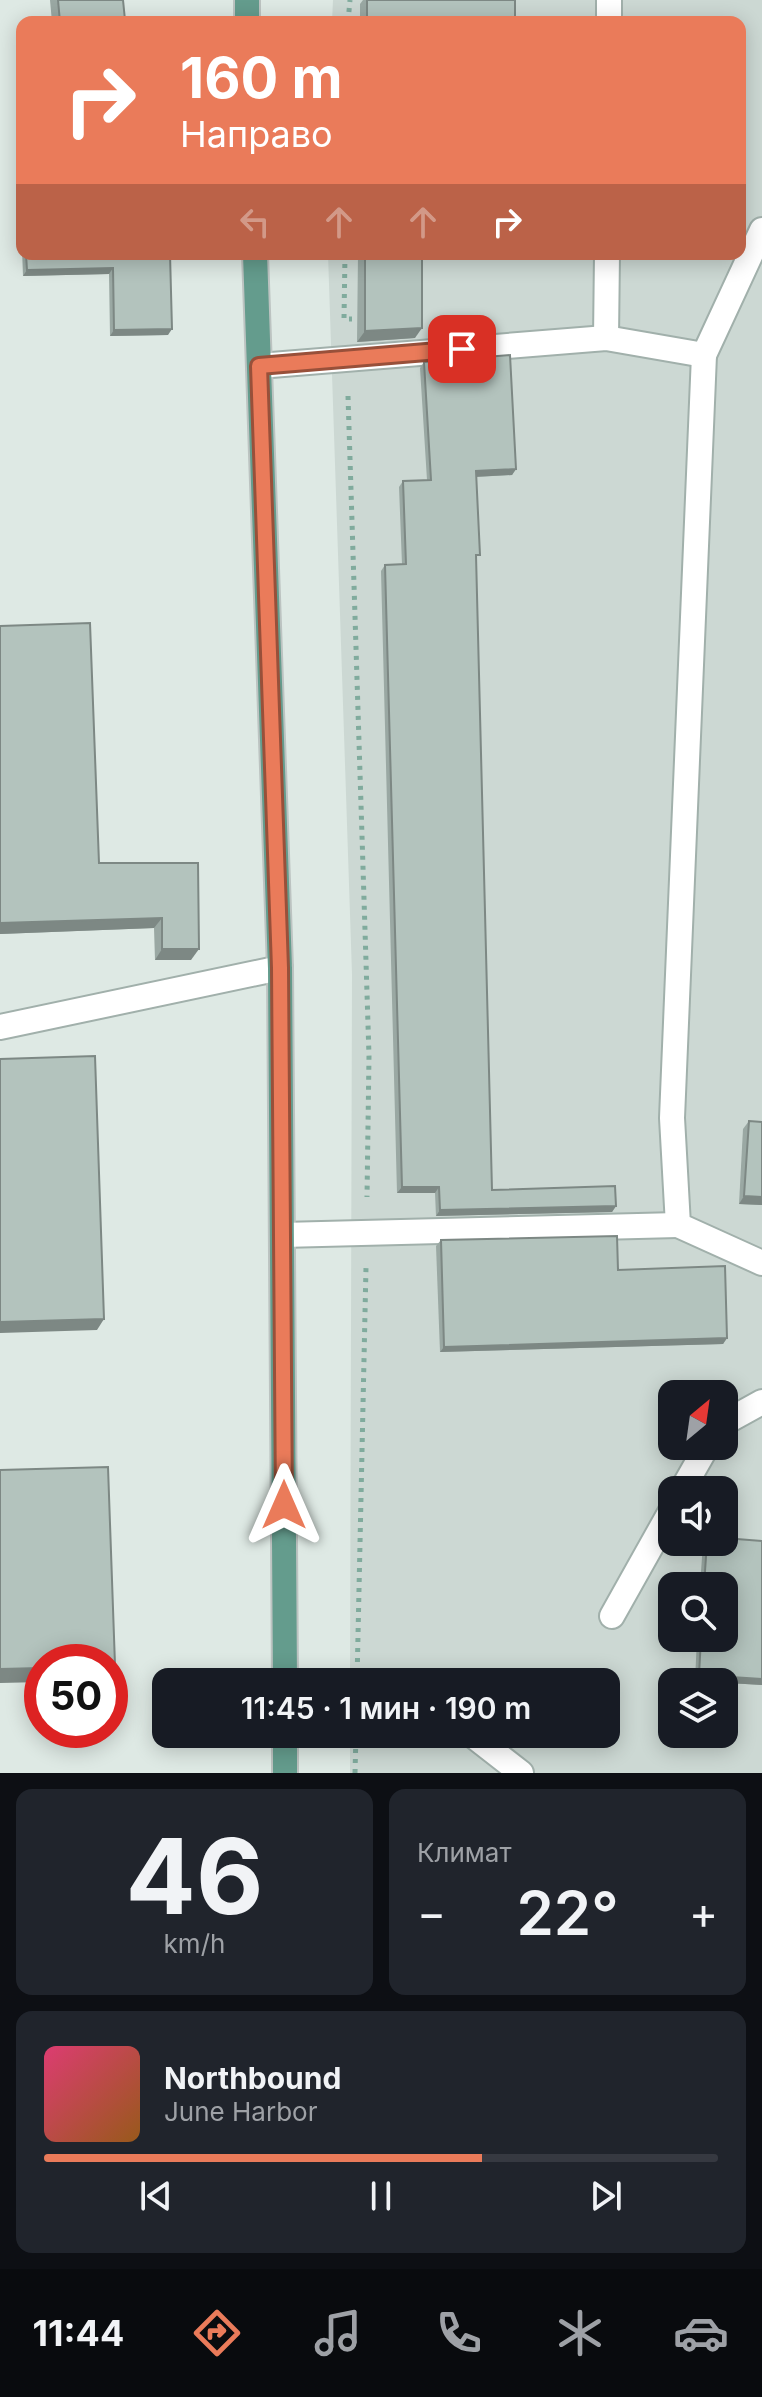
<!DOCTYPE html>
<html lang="ru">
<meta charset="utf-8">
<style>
body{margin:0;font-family:Inter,sans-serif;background:#20242c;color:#f1f3f6;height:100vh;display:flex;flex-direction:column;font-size:30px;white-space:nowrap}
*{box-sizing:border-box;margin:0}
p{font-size:26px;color:#9ea1a6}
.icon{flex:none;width:44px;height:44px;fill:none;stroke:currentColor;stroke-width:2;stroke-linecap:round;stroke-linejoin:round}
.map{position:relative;height:1773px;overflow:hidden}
.sheet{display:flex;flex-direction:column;gap:16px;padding:16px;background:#0d0f14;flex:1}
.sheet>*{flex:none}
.banner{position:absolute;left:16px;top:16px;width:730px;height:244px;border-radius:16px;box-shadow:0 4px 20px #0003;background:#ea7b5a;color:#fff;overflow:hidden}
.needle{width:52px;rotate:29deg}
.controls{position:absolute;left:658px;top:1380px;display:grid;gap:16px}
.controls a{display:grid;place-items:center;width:80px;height:80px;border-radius:16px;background:#171b24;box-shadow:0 4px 20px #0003;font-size:40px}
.speed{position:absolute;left:24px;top:1644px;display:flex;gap:16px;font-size:40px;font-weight:700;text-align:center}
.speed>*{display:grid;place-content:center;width:104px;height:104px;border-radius:50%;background:#171b24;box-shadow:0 4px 20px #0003;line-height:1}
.speed .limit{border:12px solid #d22;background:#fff;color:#111}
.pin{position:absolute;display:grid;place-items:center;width:68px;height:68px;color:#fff;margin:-34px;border-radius:16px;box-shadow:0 4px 12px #0006}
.me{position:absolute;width:88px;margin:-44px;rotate:0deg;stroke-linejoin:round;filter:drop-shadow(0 0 6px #0008)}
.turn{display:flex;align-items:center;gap:28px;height:168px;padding:0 32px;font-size:36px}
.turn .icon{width:104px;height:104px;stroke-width:2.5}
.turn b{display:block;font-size:56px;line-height:68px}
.lanes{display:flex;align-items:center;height:76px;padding:0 32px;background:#0003;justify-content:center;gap:40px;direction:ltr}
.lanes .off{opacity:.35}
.big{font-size:60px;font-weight:600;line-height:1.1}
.sheet .tile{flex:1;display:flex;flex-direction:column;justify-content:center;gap:12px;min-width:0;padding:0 28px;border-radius:16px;background:#20242c}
.sheet .dial{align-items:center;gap:0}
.dial b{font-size:104px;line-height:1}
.song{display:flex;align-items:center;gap:24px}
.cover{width:96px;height:96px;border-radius:12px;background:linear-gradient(135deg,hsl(340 70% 55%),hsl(30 70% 35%))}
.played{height:8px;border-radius:4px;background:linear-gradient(90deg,#ea7b5a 65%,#363941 65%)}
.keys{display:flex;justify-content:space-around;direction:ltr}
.heat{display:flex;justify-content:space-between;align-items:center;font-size:44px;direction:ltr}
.sheet .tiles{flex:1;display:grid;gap:16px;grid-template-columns:1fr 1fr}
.tile:last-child{grid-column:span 2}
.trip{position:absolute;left:152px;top:1668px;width:468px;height:80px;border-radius:16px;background:#171b24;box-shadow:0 4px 20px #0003;font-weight:600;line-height:80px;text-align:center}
.dock{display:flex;height:128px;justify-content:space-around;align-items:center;background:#090b0e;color:#9ea1a6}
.dock .icon{width:56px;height:56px}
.dock .on{color:#ea7b5a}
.dock b{font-size:36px;color:#f1f3f6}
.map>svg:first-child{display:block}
.built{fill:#ccd8d3;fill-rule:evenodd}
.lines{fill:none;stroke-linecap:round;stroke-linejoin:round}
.minor-casing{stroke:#a1b0ab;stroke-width:28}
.major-casing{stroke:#bcc3c1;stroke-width:28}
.path{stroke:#80ab9d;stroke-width:5;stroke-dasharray:4 6;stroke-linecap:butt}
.minor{stroke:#fff;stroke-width:24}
.major{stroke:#649c8d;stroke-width:24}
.wall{fill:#9aa8a3}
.shaded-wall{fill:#7d8884}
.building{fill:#b3c3bd;stroke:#7d8884;stroke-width:2}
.route-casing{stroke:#98503a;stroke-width:20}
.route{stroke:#ea7b5a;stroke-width:14}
</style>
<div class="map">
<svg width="762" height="1773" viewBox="0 0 762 1773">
<rect width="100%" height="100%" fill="#dee9e4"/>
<path class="built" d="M333,0H762V1773H350V1734H606V1682H350L352,974L328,254H740V22H332ZM672,1394H724V1446H672ZM672,1490H724V1542H672ZM672,1586H724V1638H672ZM672,1682H724V1734H672Z"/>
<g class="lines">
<g class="minor-casing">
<g id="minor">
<polyline points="609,22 609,0"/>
<polyline points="606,338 607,254"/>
<polyline points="704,355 672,1118 678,1225 762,1263"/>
<polyline points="259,366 606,338 704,355 762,230"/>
<polyline points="0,1027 280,968"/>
<polyline points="282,1235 678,1225"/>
<polyline points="724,1423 762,1402"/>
<polyline points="682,1490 707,1446"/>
<polyline points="612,1616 672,1509"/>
<polyline points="471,1734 521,1773"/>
</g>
</g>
<g class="major-casing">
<g id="major">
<polyline points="247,0 247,22"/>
<polyline points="255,254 280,968 285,1682"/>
<polyline points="285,1734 285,1773"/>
</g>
</g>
<g class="path">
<polyline points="348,22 350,0"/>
<polyline points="345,254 344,319 352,319"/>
<polyline points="348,396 369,1056 367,1197"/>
<polyline points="357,1682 366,1267"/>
<polyline points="355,1773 356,1734"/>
</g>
<use href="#minor" class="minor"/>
<use href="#major" class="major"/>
</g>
<g class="wall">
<polygon points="50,0 123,0 123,22 52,22"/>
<polygon points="363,0 515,0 515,22 360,22 360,4"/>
<polygon points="22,221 22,254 170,254 168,335 110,336 109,274 23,276 21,222"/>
<polygon points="358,254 510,254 506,260 422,259 415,338 357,342"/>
<polygon points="424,362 516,469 512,475 476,477 476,561 492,1190 616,1206 612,1212 436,1216 435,1193 397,1193 381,571 385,565 402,564 399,487 403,481 427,480 420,368"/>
<polygon points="0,626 99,863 198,863 191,960 155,960 154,928 0,934"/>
<polygon points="749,1121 762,1205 739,1204 743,1129"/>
<polygon points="441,1240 618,1270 727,1338 723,1344 440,1352 436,1246"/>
<polygon points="762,1541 762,1685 695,1681 697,1638 724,1638 724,1586 700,1586 703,1543 704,1542"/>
</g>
<g class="shaded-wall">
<polygon points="418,254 510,254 506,260 414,259"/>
<polygon points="113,268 109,274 23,276 27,270"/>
<polygon points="422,328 415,338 357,342 365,331"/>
<polygon points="172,329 168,335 110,336 114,330"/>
<polygon points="516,469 512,475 472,477 476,471"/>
<polygon points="162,918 154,928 0,934 0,923"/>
<polygon points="162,949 199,949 191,960 155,960"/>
<polygon points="402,1187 439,1187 435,1193 397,1193"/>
<polygon points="744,1196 762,1197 762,1205 739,1204"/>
<polygon points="616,1206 612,1212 436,1216 440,1210"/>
<polygon points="104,1319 97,1330 0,1333 0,1322"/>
<polygon points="727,1338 723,1344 440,1352 444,1347"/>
<polygon points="42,1668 42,1682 0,1683 0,1669"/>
<polygon points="699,1675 762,1679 762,1685 695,1681"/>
</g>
<g class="building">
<polygon points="58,0 123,0 125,20 97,22 60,22"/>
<rect x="367" y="0" width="148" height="22"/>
<polygon points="26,254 170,254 172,329 114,330 113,268 27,270"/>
<polygon points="365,254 422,254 422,328 365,331"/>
<polygon points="510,355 516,469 476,471 480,555 476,555 492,1190 615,1186 616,1206 440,1210 439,1187 402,1187 385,565 406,564 403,481 431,480 424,362"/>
<polygon points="90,623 99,863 198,863 199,949 162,949 162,918 0,923 0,626"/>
<polygon points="95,1056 104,1319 0,1322 0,1059"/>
<polygon points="749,1121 762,1122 762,1197 744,1196"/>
<polygon points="617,1236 618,1270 725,1266 727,1338 444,1347 441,1240"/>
<polygon points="108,1467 115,1665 110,1665 110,1662 42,1662 42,1668 0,1669 0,1470"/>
<polygon points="724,1538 762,1541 762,1679 699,1675 701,1638 724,1638 724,1586 704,1586 707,1542 724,1542"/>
</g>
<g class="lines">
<g class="route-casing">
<polyline id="route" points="284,1505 280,968 259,366 462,349"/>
</g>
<use href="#route" class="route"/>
</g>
</svg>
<div class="controls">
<a><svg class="needle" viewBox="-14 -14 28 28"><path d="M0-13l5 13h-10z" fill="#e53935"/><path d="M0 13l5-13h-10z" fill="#9ea1a6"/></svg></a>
<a><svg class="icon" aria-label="sound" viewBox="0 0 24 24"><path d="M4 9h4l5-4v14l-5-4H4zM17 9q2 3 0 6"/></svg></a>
<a><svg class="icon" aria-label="search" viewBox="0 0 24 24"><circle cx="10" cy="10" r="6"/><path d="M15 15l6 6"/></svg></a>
<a><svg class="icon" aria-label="layers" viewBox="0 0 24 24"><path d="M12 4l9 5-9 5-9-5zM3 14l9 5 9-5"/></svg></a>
</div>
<div class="speed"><div class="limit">50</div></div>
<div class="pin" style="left:462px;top:349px;background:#d93025"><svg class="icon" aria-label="arrive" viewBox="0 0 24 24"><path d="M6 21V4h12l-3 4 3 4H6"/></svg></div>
<svg class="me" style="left:284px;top:1505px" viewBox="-20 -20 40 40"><path d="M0-17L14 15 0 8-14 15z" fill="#ea7b5a" stroke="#fff" stroke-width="4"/></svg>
<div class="trip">11:45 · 1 мин · 190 m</div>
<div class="banner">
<div class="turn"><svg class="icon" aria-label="right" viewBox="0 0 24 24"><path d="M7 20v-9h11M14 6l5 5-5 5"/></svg><div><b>160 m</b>Направо</div></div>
<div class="lanes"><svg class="icon off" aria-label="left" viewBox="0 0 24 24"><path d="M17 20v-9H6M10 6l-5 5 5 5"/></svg><svg class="icon off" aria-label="ahead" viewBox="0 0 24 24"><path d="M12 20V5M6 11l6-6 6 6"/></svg><svg class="icon off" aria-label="ahead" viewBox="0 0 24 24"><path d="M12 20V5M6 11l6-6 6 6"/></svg><svg class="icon" aria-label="right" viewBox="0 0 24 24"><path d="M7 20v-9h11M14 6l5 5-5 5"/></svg></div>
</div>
</div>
<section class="sheet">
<div class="tiles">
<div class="tile dial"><b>46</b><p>km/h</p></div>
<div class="tile"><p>Климат</p>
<div class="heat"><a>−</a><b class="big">22°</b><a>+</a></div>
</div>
<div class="tile">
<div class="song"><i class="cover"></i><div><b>Northbound</b><p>June Harbor</p></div></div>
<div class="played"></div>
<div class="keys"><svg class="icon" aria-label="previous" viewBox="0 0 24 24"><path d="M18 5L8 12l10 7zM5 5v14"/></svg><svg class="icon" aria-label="pause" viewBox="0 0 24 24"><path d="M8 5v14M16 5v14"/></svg><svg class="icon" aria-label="next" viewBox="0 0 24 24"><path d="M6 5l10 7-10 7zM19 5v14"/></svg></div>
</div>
</div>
</section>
<nav class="dock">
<b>11:44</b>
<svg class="icon on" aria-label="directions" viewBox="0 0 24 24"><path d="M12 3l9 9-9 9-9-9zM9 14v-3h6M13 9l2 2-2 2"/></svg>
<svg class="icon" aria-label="music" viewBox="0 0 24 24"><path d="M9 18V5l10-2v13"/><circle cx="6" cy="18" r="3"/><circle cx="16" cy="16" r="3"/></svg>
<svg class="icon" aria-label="phone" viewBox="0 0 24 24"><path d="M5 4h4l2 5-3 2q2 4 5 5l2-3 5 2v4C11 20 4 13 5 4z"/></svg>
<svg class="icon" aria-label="climate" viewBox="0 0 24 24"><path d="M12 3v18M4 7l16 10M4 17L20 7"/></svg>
<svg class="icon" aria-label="car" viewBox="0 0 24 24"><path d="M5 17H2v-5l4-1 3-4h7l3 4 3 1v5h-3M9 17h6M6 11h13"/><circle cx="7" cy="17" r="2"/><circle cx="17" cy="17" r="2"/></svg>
</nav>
